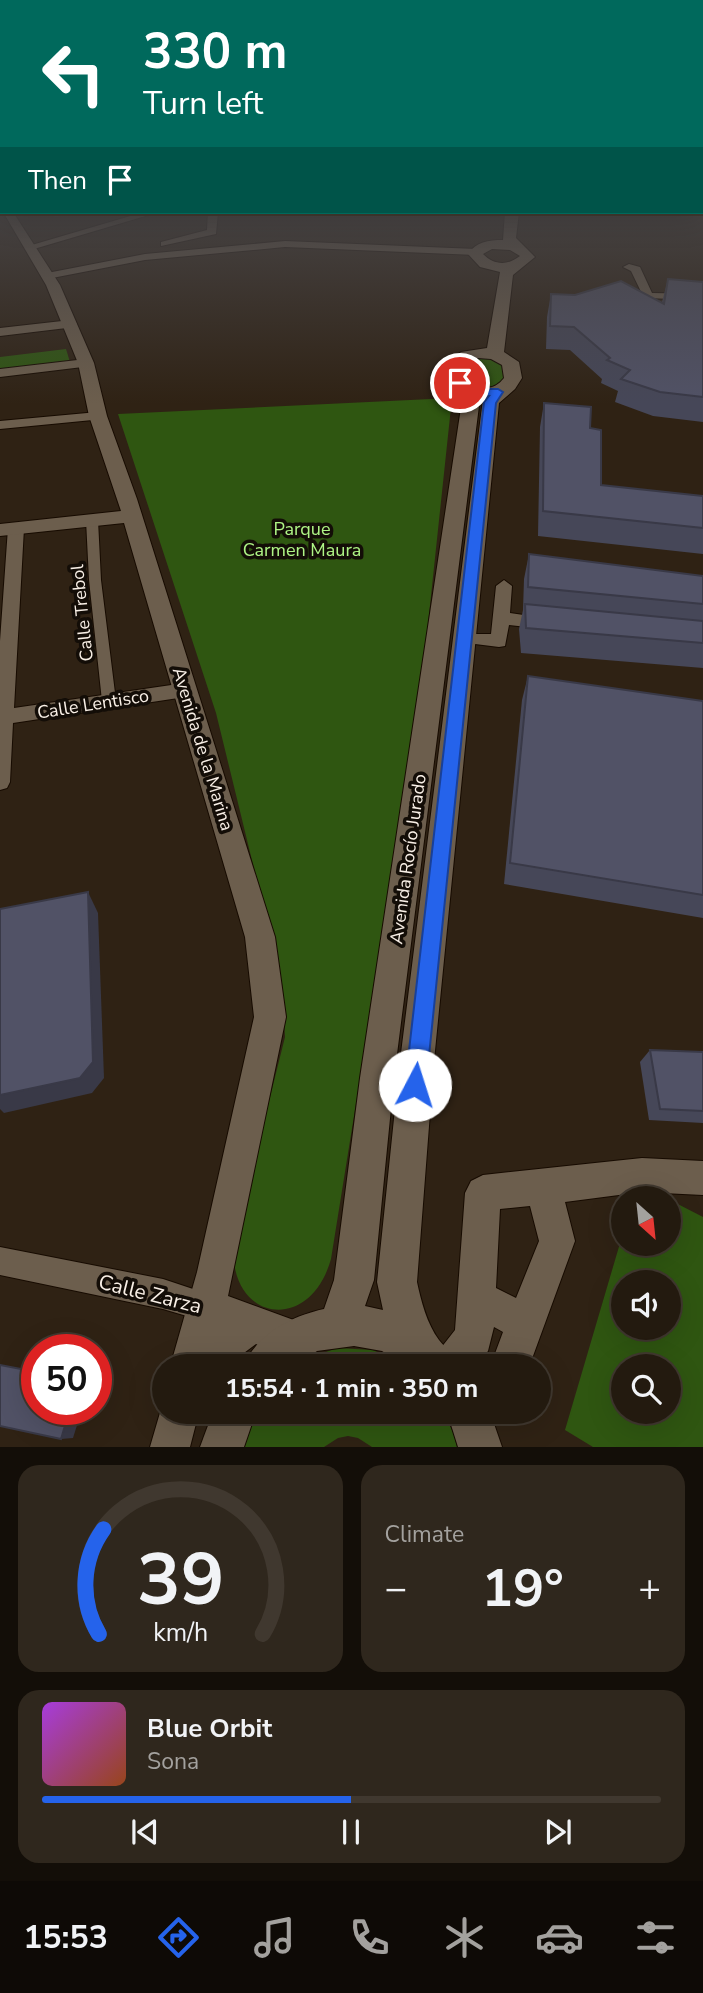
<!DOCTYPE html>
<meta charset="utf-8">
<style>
body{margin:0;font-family:"Nunito Sans",sans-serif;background:#2f271d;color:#f1f3f6;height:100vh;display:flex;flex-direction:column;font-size:26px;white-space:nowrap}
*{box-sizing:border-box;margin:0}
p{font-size:23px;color:#a3a19e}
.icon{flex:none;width:38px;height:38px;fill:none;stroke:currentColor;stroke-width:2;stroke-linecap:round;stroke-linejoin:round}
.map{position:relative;height:1447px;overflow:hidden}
.details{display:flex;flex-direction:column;gap:18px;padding:18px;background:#130e08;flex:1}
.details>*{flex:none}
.banner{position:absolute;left:0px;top:0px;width:704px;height:214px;box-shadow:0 7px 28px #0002,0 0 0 2px #40382f;background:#00695c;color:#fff;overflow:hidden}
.needle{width:46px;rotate:153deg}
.tools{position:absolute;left:611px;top:1186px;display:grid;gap:14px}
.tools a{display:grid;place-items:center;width:70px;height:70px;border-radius:50%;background:#231a0f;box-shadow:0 7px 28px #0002,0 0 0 2px #40382f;font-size:35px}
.speed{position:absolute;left:21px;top:1334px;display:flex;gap:14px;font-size:35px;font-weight:700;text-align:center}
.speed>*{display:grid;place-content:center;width:91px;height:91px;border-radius:50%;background:#231a0f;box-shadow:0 7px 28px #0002,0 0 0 2px #40382f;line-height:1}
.speed .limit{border:10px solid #d22;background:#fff;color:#111}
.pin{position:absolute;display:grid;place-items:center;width:60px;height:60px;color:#fff;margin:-30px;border:4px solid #fff;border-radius:50%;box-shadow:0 2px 7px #0007}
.me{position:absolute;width:77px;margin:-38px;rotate:5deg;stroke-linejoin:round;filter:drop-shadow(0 0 5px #0008)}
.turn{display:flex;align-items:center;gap:24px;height:147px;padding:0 28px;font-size:32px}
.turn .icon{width:91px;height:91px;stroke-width:2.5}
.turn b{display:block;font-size:49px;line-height:60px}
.then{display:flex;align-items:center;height:66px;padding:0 28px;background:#0003;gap:14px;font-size:26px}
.big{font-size:52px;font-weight:700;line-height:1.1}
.details .card{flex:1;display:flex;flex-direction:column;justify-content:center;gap:10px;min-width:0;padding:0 24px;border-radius:21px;background:#2f271d}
.details .dial{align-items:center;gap:0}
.dial svg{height:182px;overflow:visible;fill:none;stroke:#40382f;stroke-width:7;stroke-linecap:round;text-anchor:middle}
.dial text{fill:#f1f3f6;stroke:none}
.song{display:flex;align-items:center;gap:21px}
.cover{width:84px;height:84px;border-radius:10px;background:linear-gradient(135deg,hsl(280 70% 55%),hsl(20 70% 35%))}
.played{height:7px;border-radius:4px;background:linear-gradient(90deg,#2563eb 50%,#40382f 50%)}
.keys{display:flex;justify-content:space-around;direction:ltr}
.heat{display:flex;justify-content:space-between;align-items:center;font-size:38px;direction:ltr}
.details .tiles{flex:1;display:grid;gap:18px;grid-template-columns:1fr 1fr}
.card:last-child{grid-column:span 2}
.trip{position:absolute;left:152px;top:1354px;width:399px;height:70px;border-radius:35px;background:#231a0f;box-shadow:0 7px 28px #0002,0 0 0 2px #40382f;font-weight:700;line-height:70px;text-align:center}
.tabs{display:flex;height:112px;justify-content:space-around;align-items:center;background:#0e0a06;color:#a3a19e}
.tabs .icon{width:49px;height:49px}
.tabs .on{color:#2563eb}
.tabs b{font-size:32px;color:#f1f3f6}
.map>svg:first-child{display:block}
.green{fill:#2f5611;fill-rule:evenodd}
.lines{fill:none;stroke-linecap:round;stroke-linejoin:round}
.pedestrian-casing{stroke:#170b01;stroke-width:2}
.minor-casing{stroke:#170b01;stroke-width:2}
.tertiary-casing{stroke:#170b01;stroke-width:2}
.secondary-casing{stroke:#170b01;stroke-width:2}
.pedestrian{fill:#6c5e4d;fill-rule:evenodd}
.minor{fill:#6c5e4d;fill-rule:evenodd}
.tertiary{fill:#6c5e4d;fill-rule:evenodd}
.secondary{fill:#6c5e4d;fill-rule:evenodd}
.wall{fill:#464758}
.shaded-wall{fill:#393947}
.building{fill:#515266;stroke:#393947;stroke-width:2}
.route{fill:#2563eb;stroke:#184099;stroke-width:2}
.labels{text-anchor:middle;stroke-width:7;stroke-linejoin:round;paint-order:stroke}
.park-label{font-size:18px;fill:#aff586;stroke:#130d07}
.street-label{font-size:18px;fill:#f8efe6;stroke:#130d07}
.near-street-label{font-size:21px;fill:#f8efe6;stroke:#130d07}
</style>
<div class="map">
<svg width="703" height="1447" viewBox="0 0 703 1447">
<rect width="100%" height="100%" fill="#2f2214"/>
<g class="green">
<polygon points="66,349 70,362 0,370 0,357"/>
<polygon points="480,357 496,359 504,366 503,383 499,386 479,387 466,379 469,363"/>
<path d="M452,398L418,718L331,1259C309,1337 226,1320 234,1242L285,1037L282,983L216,713L118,414Z"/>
<path d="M668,1199L703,1217V1447H593L565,1430L623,1233V1244H668ZM623,1283H668V1328H623ZM623,1367H668V1412H623Z"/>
<polygon points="337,1348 373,1350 407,1367 296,1367 304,1360"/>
<polygon points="257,1412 443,1412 454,1434 457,1447 372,1447 358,1438 348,1436 338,1438 324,1447 244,1447 250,1423"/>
</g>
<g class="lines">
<g class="pedestrian-casing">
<polygon id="pedestrian" points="92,516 98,520 101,580 116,701 109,706 102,701 89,580 86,520"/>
</g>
<g class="minor-casing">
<g id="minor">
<polygon points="144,212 159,212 34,249 25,247"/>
<polygon points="208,212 218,212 216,234 161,246 161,242 207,230"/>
<path d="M483,212H508C503,217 488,217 483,212Z"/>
<polygon points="285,241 476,249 481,252 476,255 285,247 145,260 47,279 41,276 47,273 145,254"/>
<polygon points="629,264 640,267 652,293 703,294 703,300 644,298 631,271 623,267"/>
<polygon points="71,320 77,324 75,327 0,336 0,328"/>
<polygon points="86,359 91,360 91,366 0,377 0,369"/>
<polygon points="98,412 103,413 103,419 0,429 0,421"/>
<polygon points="16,523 24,528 14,708 185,683 192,685 194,690 192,695 185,697 13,723 10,782 7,788 0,790 0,641 8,528"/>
<polygon points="504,580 512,586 510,613 551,619 554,623 551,627 545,629 509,625 505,646 499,647 459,642 456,638 459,634 491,634 496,586"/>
<polygon points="0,1247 163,1279 214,1296 219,1306 214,1316 204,1321 163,1309 0,1275"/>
</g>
</g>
<g class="tertiary-casing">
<g id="tertiary">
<polygon points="2,210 13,212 60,285 94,363 107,416 137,499 275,937 286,1017 228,1296 310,1326 315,1340 310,1354 296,1359 256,1344 225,1367 170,1367 197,1272 254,1017 245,937 124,523 0,536 0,524 121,511 89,416 78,363 46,285"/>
<path d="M642,1158L703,1161V1195L642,1192L565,1202L575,1241L529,1367H490L503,1332L494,1327L488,1351L475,1367H432L437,1353L455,1330L465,1193L471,1181L483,1175ZM530,1206L539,1241L516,1298L496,1288L500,1209Z"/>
<polygon points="164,1399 164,1412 199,1412 190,1447 150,1447"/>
</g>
</g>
<g class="secondary-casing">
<g id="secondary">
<path d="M505,212H519L516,238L535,257L513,275L504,352L519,362L522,378L515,389L499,403L434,1061L417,1282C421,1301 427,1324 439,1340C447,1350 454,1354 459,1367H407L382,1351L354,1346L317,1351L295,1367H243C256,1335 291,1316 324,1309L334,1280L360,1078L462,401L461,392L451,383L448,363L461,352L487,348L500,272L480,267L468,254C476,242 488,240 503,240ZM492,249L510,250L520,256C507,266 494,265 483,254ZM478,358L491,359L502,365L504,378C494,391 481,390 469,381L466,365ZM480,398L483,399L400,1061L377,1282L383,1310L365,1306L374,1280L394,1078Z"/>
<polygon points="213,1412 256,1412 244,1447 200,1447"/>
<polygon points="447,1412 490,1412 502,1447 458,1447"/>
</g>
</g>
<use href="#pedestrian" class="pedestrian"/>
<use href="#minor" class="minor"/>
<use href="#tertiary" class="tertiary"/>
<use href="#secondary" class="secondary"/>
</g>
<g class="wall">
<polygon points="668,279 703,282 703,422 653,416 615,402 618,391 601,383 602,379 570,350 546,349 547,317 551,294 662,302"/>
<polygon points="544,403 590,428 601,485 703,496 703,554 538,536 540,427"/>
<polygon points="529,554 703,576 703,668 521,653 519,629 523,610 524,579"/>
<polygon points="528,676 703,701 703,918 504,884 522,700"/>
<polygon points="650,1050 703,1052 703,1123 649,1120 640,1062"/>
</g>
<g class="shaded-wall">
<polygon points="53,212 77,212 77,213 55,217"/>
<polygon points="88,892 98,913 104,1078 92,1093 4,1113 0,1109 0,1095"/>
<polygon points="70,1409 82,1409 73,1438 61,1439"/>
</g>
<g class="building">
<polygon points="668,279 703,282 703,397 660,392 621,379 630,370 607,360 610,358 574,327 550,326 551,294 575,295 621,281 664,304"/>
<polygon points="544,403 591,407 590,428 601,430 601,485 703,496 703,528 543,511"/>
<polygon points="529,554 703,576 703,604 528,587"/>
<polygon points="525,604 703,621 703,643 526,628"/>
<polygon points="528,676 703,701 703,895 510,863"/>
<polygon points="88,892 93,1062 80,1078 0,1095 0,909"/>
<polygon points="650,1050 703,1052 703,1111 660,1109"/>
<polygon points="0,1365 37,1372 37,1409 70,1409 61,1439 0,1426"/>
</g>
<linearGradient id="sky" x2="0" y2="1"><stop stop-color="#1a130b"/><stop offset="0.5" stop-color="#474445"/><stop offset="1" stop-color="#474445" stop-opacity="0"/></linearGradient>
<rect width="703" height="404" fill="url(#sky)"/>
<polygon class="route" points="460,380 479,389 498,389 503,392 496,403 426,1085 423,1093 415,1096 408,1093 405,1085 484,402 489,396 472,395 456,385 454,383"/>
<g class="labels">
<g class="park-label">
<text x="302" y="535">Parque<tspan x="302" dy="21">Carmen Maura</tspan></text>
</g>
<g class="street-label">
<text transform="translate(82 613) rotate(-96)" y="6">Calle Trebol</text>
<text transform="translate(93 704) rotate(-9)" y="6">Calle Lentisco</text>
<text transform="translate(203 749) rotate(73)" y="6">Avenida de la Marina</text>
<text transform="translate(408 859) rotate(-82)" y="6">Avenida Rocío Jurado</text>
</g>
<g class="near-street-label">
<text transform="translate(150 1294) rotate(14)" y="7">Calle Zarza</text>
</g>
</g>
</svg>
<div class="tools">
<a><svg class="needle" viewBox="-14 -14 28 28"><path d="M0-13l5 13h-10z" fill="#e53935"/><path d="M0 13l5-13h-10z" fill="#a3a19e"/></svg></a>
<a><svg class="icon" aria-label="sound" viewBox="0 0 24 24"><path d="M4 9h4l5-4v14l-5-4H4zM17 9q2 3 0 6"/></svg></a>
<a><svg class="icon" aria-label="search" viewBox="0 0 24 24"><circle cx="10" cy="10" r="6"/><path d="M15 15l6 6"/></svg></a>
</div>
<div class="speed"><div class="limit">50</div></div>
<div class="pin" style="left:460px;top:383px;background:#d93025"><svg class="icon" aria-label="arrive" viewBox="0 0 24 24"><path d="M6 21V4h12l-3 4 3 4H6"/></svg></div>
<svg class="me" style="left:415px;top:1085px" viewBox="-20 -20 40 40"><circle r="19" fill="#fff"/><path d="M0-13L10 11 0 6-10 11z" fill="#2563eb"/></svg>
<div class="trip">15:54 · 1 min · 350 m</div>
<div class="banner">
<div class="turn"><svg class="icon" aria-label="left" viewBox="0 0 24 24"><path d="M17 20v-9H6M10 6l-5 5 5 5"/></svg><div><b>330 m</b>Turn left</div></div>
<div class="then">Then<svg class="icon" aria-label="arrive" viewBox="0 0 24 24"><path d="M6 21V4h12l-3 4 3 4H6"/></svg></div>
</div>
</div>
<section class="details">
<div class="tiles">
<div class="card dial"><svg viewBox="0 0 100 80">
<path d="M14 69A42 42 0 1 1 86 69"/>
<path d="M14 69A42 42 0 0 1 16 23" stroke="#2563eb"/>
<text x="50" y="56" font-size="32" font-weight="700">39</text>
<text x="50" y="72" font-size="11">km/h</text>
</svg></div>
<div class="card"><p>Climate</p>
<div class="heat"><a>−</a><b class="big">19°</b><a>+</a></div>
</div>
<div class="card">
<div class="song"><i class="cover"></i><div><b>Blue Orbit</b><p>Sona</p></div></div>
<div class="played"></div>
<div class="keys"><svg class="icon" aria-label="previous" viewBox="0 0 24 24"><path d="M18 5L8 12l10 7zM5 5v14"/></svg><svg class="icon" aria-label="pause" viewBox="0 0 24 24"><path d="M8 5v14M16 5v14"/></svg><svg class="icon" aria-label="next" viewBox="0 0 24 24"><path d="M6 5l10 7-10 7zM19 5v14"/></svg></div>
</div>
</div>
</section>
<nav class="tabs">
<b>15:53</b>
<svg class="icon on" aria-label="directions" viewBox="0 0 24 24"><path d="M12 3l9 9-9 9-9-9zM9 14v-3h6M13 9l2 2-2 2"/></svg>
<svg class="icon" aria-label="music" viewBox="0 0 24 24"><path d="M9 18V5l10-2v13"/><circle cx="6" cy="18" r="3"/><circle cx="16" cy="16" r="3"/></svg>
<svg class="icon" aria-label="phone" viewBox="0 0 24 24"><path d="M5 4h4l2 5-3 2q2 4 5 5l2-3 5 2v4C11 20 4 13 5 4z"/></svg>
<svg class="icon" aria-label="climate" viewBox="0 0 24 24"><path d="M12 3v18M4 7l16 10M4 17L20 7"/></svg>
<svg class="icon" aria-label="car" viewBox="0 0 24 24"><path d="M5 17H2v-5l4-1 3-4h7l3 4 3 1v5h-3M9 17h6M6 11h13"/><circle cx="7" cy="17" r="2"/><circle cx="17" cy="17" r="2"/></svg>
<svg class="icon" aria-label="filters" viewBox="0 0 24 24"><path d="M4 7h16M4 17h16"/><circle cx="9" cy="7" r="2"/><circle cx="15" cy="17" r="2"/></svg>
</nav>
